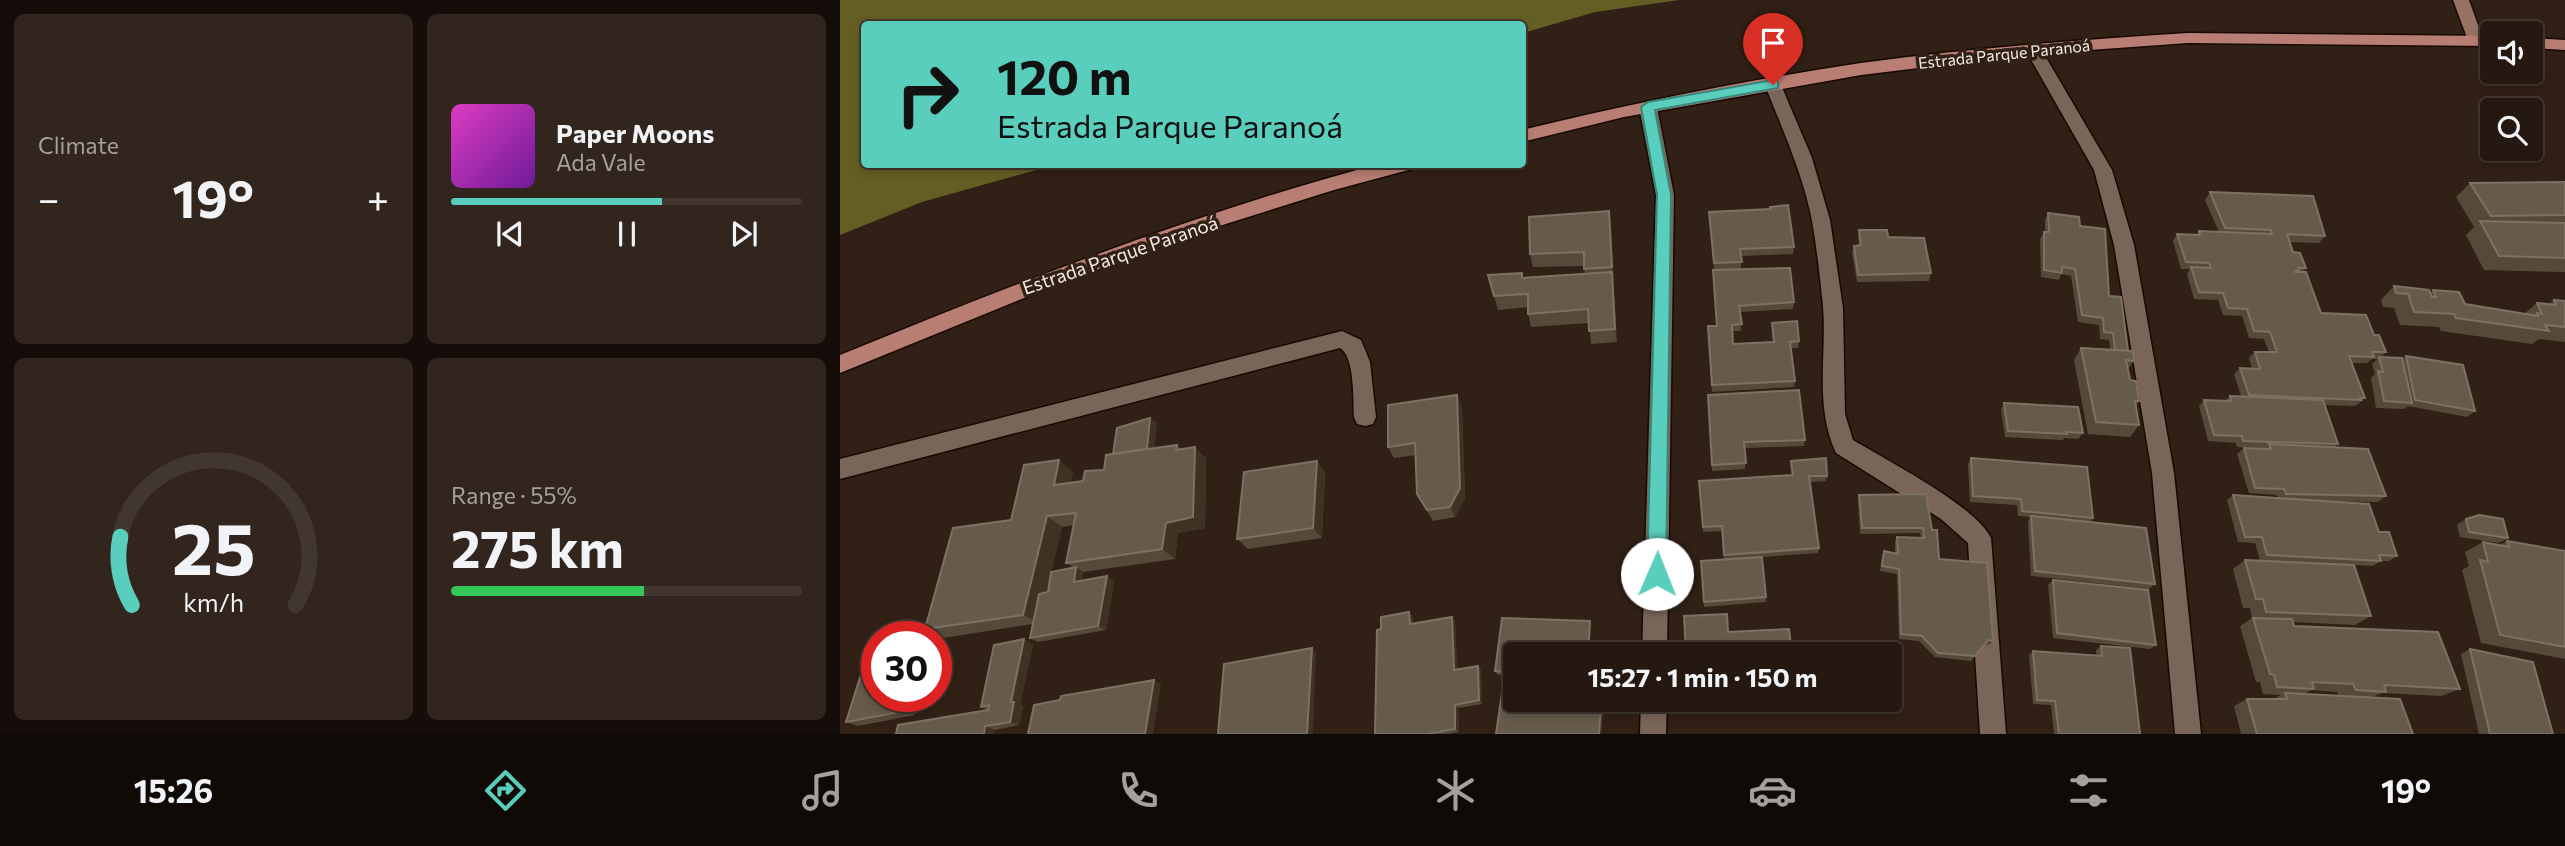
<!DOCTYPE html>
<meta charset="utf-8">
<style>
body{margin:0;font-family:Commissioner,sans-serif;background:#31251e;color:#f1f3f6;height:100vh;display:flex;flex-direction:column;font-size:26px;white-space:nowrap}
*{box-sizing:border-box;margin:0}
p{font-size:23px;color:#a3a09f}
.icon{flex:none;width:38px;height:38px;fill:none;stroke:currentColor;stroke-width:2;stroke-linecap:round;stroke-linejoin:round}
.map{position:relative;flex:1;overflow:hidden}
.sheet{display:flex;flex-direction:column;gap:14px;padding:14px;background:#140d09;width:840px}
.sheet>*{flex:none}
.guide{position:absolute;left:21px;top:21px;width:665px;height:147px;border-radius:7px;box-shadow:0 4px 10px #0003,0 0 0 2px #423730;background:#5acebc;color:#111;overflow:hidden}
.buttons{position:absolute;left:1640px;top:21px;display:grid;gap:14px}
.buttons a{display:grid;place-items:center;width:63px;height:63px;border-radius:7px;background:#251810;box-shadow:0 4px 10px #0003,0 0 0 2px #423730;font-size:35px}
.speed{position:absolute;left:21px;top:621px;display:flex;gap:14px;font-size:35px;font-weight:700;text-align:center}
.speed>*{display:grid;place-content:center;width:91px;height:91px;border-radius:50%;background:#251810;box-shadow:0 4px 10px #0003,0 0 0 2px #423730;line-height:1}
.speed .limit{border:10px solid #d22;background:#fff;color:#111}
.pin{position:absolute;display:grid;place-items:center;width:60px;height:60px;color:#fff;margin:-72px -30px;border-radius:50% 50% 50% 0;rotate:-45deg;box-shadow:0 0 7px #0007}
.pin .icon{rotate:45deg}
.me{position:absolute;width:77px;margin:-38px;rotate:1deg;stroke-linejoin:round;filter:drop-shadow(0 0 5px #0008)}
.turn{display:flex;align-items:center;gap:24px;height:147px;padding:0 21px;font-size:32px}
.turn .icon{width:91px;height:91px;stroke-width:2.5}
.turn b{display:block;font-size:49px;line-height:60px}
.big{font-size:52px;font-weight:700;line-height:1.1}
.sheet .widget{flex:1;display:flex;flex-direction:column;justify-content:center;gap:10px;min-width:0;padding:0 24px;border-radius:10px;background:#31251e}
.sheet .dial{align-items:center;gap:0}
.dial svg{height:182px;overflow:visible;fill:none;stroke:#423730;stroke-width:7;stroke-linecap:round;text-anchor:middle}
.dial text{fill:#f1f3f6;stroke:none}
.song{display:flex;align-items:center;gap:21px}
.cover{width:84px;height:84px;border-radius:10px;background:linear-gradient(135deg,hsl(310 70% 55%),hsl(280 70% 35%))}
.played{height:7px;border-radius:4px;background:linear-gradient(90deg,#5acebc 60%,#423730 60%)}
.keys{display:flex;justify-content:space-around;direction:ltr}
.heat{display:flex;justify-content:space-between;align-items:center;font-size:38px;direction:ltr}
.charge{height:10px;border-radius:5px;background:linear-gradient(90deg,#34c759 55%,#423730 0)}
.sheet .tiles{flex:1;display:grid;gap:14px;grid-template-columns:repeat(2,1fr)}
.trip{position:absolute;left:663px;top:642px;width:399px;height:70px;border-radius:7px;background:#251810;box-shadow:0 4px 10px #0003,0 0 0 2px #423730;font-weight:700;line-height:70px;text-align:center}
.tab-bar{display:flex;height:112px;justify-content:space-around;align-items:center;background:#0f0a06;color:#a3a09f}
.tab-bar .icon{width:49px;height:49px}
.tab-bar .active{color:#5acebc}
.tab-bar b{font-size:32px;color:#f1f3f6}
main{display:flex;flex:1;min-height:0}
.map>svg:first-child{display:block}
.forest{fill:#645e24}
.lines{fill:none;stroke-linecap:round;stroke-linejoin:round}
.street-casing{stroke:#180902;stroke-width:3}
.secondary-casing{stroke:#180902;stroke-width:3}
.primary-casing{stroke:#180902;stroke-width:3}
.street{fill:#7a6659;fill-rule:evenodd}
.secondary{fill:#997266;fill-rule:evenodd}
.primary{fill:#b87e73;fill-rule:evenodd}
.wall{fill:#554a39;fill-rule:evenodd}
.shaded-wall{fill:#3f3223}
.building{fill:#665b4b;stroke:#7d7163;stroke-width:2}
.route{fill:#5acebc;stroke:#3a867a;stroke-width:2}
.labels{text-anchor:middle;stroke-width:7;stroke-linejoin:round;paint-order:stroke}
.far-street-label{font-size:16px;fill:#f5e9e2;stroke:#312015}
.street-label{font-size:19px;fill:#f5e9e2;stroke:#312015}
</style>
<main>
<section class="sheet">
<div class="tiles">
<div class="widget"><p>Climate</p>
<div class="heat"><a>−</a><b class="big">19°</b><a>+</a></div>
</div>
<div class="widget">
<div class="song"><i class="cover"></i><div><b>Paper Moons</b><p>Ada Vale</p></div></div>
<div class="played"></div>
<div class="keys"><svg class="icon" aria-label="previous" viewBox="0 0 24 24"><path d="M18 5L8 12l10 7zM5 5v14"/></svg><svg class="icon" aria-label="pause" viewBox="0 0 24 24"><path d="M8 5v14M16 5v14"/></svg><svg class="icon" aria-label="next" viewBox="0 0 24 24"><path d="M6 5l10 7-10 7zM19 5v14"/></svg></div>
</div>
<div class="widget dial"><svg viewBox="0 0 100 80">
<path d="M14 69A42 42 0 1 1 86 69"/>
<path d="M14 69A42 42 0 0 1 9 39" stroke="#5acebc"/>
<text x="50" y="56" font-size="32" font-weight="700">25</text>
<text x="50" y="72" font-size="11">km/h</text>
</svg></div>
<div class="widget"><p>Range · 55%</p><b class="big">275 km</b><div class="charge"></div></div>
</div>
</section>
<div class="map">
<svg width="1725" height="734" viewBox="0 0 1725 734">
<rect width="100%" height="100%" fill="#312015"/>
<polygon class="forest" points="0,0 839,0 755,12 683,33 682,24 24,24 24,164 214,165 82,202 0,235"/>
<g class="lines">
<g class="street-casing">
<g id="street">
<polygon points="1193,44 1201,49 1272,170 1294,245 1334,473 1361,734 1335,734 1312,473 1274,245 1254,170 1185,49"/>
<path d="M933,79L941,85L972,158L990,220L1003,308L1005,414L1013,440C1046,460 1136,506 1151,538L1166,734H1140L1128,543L1101,519L996,453C974,406 987,355 983,306C980,278 977,249 972,221C963,174 942,129 925,85Z"/>
<polygon points="808,101 817,107 834,195 827,654 802,654 816,195 799,107"/>
<path d="M502,331L521,340L530,362L536,417L533,424L525,426L517,424L514,417C513,400 515,357 500,348L0,479V459Z"/>
<polygon points="801,700 827,700 826,734 800,734"/>
</g>
</g>
<g class="secondary-casing">
<polygon id="secondary" points="1613,0 1629,0 1643,39 1641,43 1629,43"/>
</g>
<g class="primary-casing">
<g id="primary">
<path d="M1348,33L1652,36V46L1348,43L1193,54L1021,75L784,117L682,142V130C794,103 907,80 1021,63C1129,48 1239,40 1348,33Z"/>
<polygon points="1690,38 1725,40 1725,50 1690,48"/>
<path d="M539,164H575L572,169L494,190L357,233L216,285L0,373V355C177,283 354,213 539,164Z"/>
</g>
</g>
<use href="#street" class="street"/>
<use href="#secondary" class="secondary"/>
<use href="#primary" class="primary"/>
</g>
<g class="wall">
<polygon points="1725,182 1725,272 1644,270 1626,235 1634,227 1616,197 1630,183"/>
<polygon points="1370,192 1485,236 1479,243 1449,242 1453,252 1466,268 1463,272 1481,313 1534,335 1546,352 1541,357 1562,359 1566,356 1635,411 1627,417 1568,406 1564,409 1536,408 1531,378 1535,374 1532,364 1537,359 1532,359 1527,363 1512,363 1525,398 1518,404 1514,406 1485,405 1498,444 1495,447 1546,496 1538,502 1482,501 1539,532 1557,556 1549,561 1541,561 1533,566 1420,560 1415,543 1398,542 1387,500 1393,495 1438,498 1437,495 1409,493 1397,454 1404,448 1424,449 1426,448 1397,447 1396,443 1368,441 1359,406 1364,400 1385,401 1390,396 1401,396 1394,374 1400,368 1412,368 1409,358 1415,352 1429,352 1424,339 1409,338 1402,316 1383,315 1378,300 1354,299 1347,274 1350,269 1341,269 1333,241 1337,234 1357,234 1359,231 1379,232 1365,200"/>
<polygon points="930,207 954,247 953,254 901,256 901,269 874,270 869,212 930,209"/>
<polygon points="769,211 777,342 751,344 749,323 691,327 688,314 688,307 658,310 648,275 683,278 745,274 744,266 693,267 690,254"/>
<polygon points="1208,213 1240,226 1269,296 1288,351 1294,361 1288,369 1290,380 1299,401 1296,406 1299,425 1290,437 1248,434 1234,360 1241,348 1270,349 1269,340 1260,339 1259,325 1238,322 1231,276 1221,274 1219,280 1201,277 1200,239 1204,232 1205,232 1205,220"/>
<polygon points="1019,230 1048,237 1091,273 1089,281 1017,282 1012,253 1014,246 1019,245 1018,237"/>
<polygon points="873,270 954,302 953,309 900,312 901,331 892,331 893,344 933,342 932,330 932,323 959,341 958,348 951,348 955,381 954,387 872,392 868,333 877,326"/>
<polygon points="1554,286 1590,293 1593,290 1625,304 1684,314 1697,303 1709,304 1714,300 1725,301 1725,342 1699,339 1692,344 1601,331 1599,327 1560,325 1554,308 1543,307 1541,300"/>
<polygon points="617,395 622,408 625,499 615,517 593,521 577,494 576,455 554,458 548,447"/>
<polygon points="868,401 965,440 964,446 905,448 905,469 872,471"/>
<polygon points="1164,403 1243,433 1238,439 1224,438 1223,440 1165,437 1161,410"/>
<path d="M310,418L317,424L314,448L337,445L341,449L366,458L365,528L338,533L335,559L243,572L242,580L274,581L266,630L198,642L190,638L192,624L103,638L85,629L171,520L233,472L230,483L243,481L264,470L273,454ZM234,525L226,563L233,567L206,592L222,527Z"/>
<polygon points="1131,458 1253,518 1250,522 1315,584 1309,589 1191,576 1188,522 1190,517 1178,516 1177,505 1130,502 1128,464"/>
<polygon points="477,461 485,473 482,538 408,549 397,539"/>
<polygon points="951,461 987,476 986,481 970,482 979,548 978,553 922,557 926,597 926,602 864,607 861,561 884,559 882,531 863,532 859,487 952,475 950,466"/>
<polygon points="1019,495 1092,530 1099,559 1153,641 1149,645 1144,645 1131,661 1095,657 1079,641 1059,639 1057,574 1040,571 1042,556 1044,551 1055,554 1055,542 1057,537 1081,538 1080,533 1020,534 1018,500"/>
<polygon points="1626,519 1668,538 1659,543 1620,537 1617,525"/>
<polygon points="1667,541 1725,551 1725,659 1641,643 1622,570 1629,566 1625,552 1643,542 1660,545"/>
<path d="M1405,560L1531,616L1515,625L1453,622L1454,626L1620,689L1601,696L1542,693L1532,697L1573,734H1401L1394,706L1407,699H1433L1441,695L1423,694L1420,682H1416L1400,626L1412,618L1410,608H1403L1393,569ZM1472,690L1497,692L1499,696L1463,694Z"/>
<polygon points="1213,580 1316,645 1310,649 1213,638 1208,585"/>
<polygon points="573,616 573,623 615,622 617,669 638,666 641,670 642,704 618,708 619,732 609,734 535,734 541,629"/>
<polygon points="662,618 750,621 751,625 749,654 676,654 676,700 746,700 746,705 761,706 763,709 761,734 656,734 665,675 658,675 655,671"/>
<polygon points="193,644 180,705 183,706 179,725 155,730 154,734 56,734 148,710 141,707"/>
<polygon points="1261,646 1300,734 1214,734 1211,705 1193,704 1189,655 1193,651 1256,656 1256,650"/>
<polygon points="1630,649 1713,734 1639,734 1621,654"/>
<polygon points="37,696 79,696 75,715 18,726 6,722"/>
</g>
<g class="shaded-wall">
<polygon points="769,211 771,225 774,281 772,267"/>
<polygon points="772,272 773,285 777,342 775,329"/>
<polygon points="617,395 622,408 625,499 615,517 610,507"/>
<polygon points="310,418 317,424 313,456 307,450"/>
<polygon points="355,447 366,458 365,528 338,533 335,559 322,549 326,523"/>
<polygon points="219,460 233,472 228,496 214,485"/>
<polygon points="477,461 485,473 482,538 473,528"/>
<polygon points="207,516 222,527 199,623 183,615"/>
<polygon points="236,567 243,572 241,587 234,582"/>
<polygon points="267,576 274,581 266,630 258,626"/>
<polygon points="569,612 573,616 573,628 570,624"/>
<polygon points="612,617 615,622 618,674 614,670"/>
<polygon points="750,621 751,625 749,654 748,654"/>
<polygon points="184,639 193,644 180,705 183,706 179,725 170,722 171,702"/>
<polygon points="472,648 476,653 473,734 467,734"/>
<polygon points="638,666 641,670 642,704 639,700"/>
<polygon points="314,680 321,684 313,734 305,734"/>
<polygon points="68,696 79,696 75,715 65,711"/>
<polygon points="615,705 618,708 619,732 615,729"/>
<polygon points="761,706 763,709 761,734 759,734"/>
<polygon points="145,726 155,730 154,734 144,734"/>
</g>
<g class="building">
<polygon points="1725,182 1725,215 1651,216 1630,183"/>
<polygon points="1370,192 1473,196 1485,236 1447,234 1453,252 1460,253 1466,268 1458,268 1459,270 1454,272 1466,272 1481,313 1526,315 1534,335 1539,335 1546,352 1532,352 1534,357 1509,356 1525,398 1520,398 1521,400 1409,395 1400,368 1420,369 1415,352 1437,352 1430,332 1414,331 1407,309 1388,308 1383,293 1359,292 1351,267 1371,268 1369,263 1346,262 1337,234 1360,235 1359,231 1432,234 1431,230 1385,228"/>
<polygon points="948,205 954,247 900,249 902,262 874,263 869,212 931,209 930,207"/>
<polygon points="769,211 772,267 744,269 744,252 690,254 689,217"/>
<polygon points="1208,213 1239,217 1240,226 1265,229 1269,296 1281,297 1288,351 1275,350 1273,333 1264,332 1263,318 1242,315 1235,269 1222,267 1222,273 1204,270 1204,232 1209,232"/>
<polygon points="1640,221 1725,223 1725,258 1659,256"/>
<polygon points="1019,230 1047,230 1048,237 1084,238 1091,273 1018,275 1014,246 1021,245"/>
<polygon points="950,268 954,302 899,306 902,324 892,325 893,344 934,342 932,323 957,321 959,341 950,342 955,381 872,385 868,326 877,326 873,270"/>
<polygon points="772,272 775,329 749,331 748,309 688,314 688,294 654,296 648,275 682,273 682,278"/>
<polygon points="1554,286 1589,290 1592,297 1596,297 1593,290 1619,292 1625,304 1698,316 1697,313 1702,314 1697,303 1716,305 1714,300 1725,301 1725,327 1705,325 1709,331 1616,318 1614,314 1574,312 1568,294 1556,293"/>
<polygon points="1241,348 1293,351 1294,361 1286,360 1290,380 1296,381 1299,401 1295,401 1299,425 1256,422"/>
<polygon points="1566,356 1623,365 1635,411 1575,400"/>
<polygon points="1539,357 1562,358 1572,403 1544,401 1538,371 1543,372"/>
<polygon points="959,390 965,440 904,442 906,463 872,465 868,395"/>
<polygon points="617,395 620,488 610,507 587,510 577,494 575,443 548,447 548,405"/>
<polygon points="1390,396 1483,400 1498,444 1403,441 1402,436 1374,435 1364,400 1391,401"/>
<polygon points="1164,403 1238,407 1243,433 1226,432 1227,434 1168,431"/>
<polygon points="310,418 307,449 273,454 277,428"/>
<polygon points="1429,444 1528,449 1546,496 1446,494 1444,489 1415,488 1404,448 1431,449"/>
<polygon points="337,445 336,450 355,447 353,517 326,523 322,549 226,563 236,513 207,516 183,615 85,629 113,528 171,520 184,465 219,460 214,485 243,481 245,471 264,470 266,455"/>
<polygon points="986,458 987,476 969,476 979,548 884,555 882,526 863,527 859,481 953,475 951,461"/>
<polygon points="1131,458 1247,467 1253,518 1182,511 1181,499 1133,496"/>
<polygon points="477,461 473,528 397,539 404,472"/>
<polygon points="1086,494 1092,530 1097,530 1099,559 1147,563 1153,641 1148,640 1135,656 1098,653 1082,636 1061,634 1059,569 1042,566 1044,551 1058,554 1057,537 1084,538 1083,528 1022,528 1019,495"/>
<polygon points="1393,495 1529,504 1539,532 1549,532 1557,556 1539,555 1541,561 1427,555 1422,537 1405,537"/>
<polygon points="1639,515 1663,519 1668,538 1629,532 1626,519"/>
<polygon points="1191,516 1306,528 1315,584 1195,571"/>
<polygon points="1667,541 1725,551 1725,647 1660,635 1640,560 1648,562 1643,542 1669,547"/>
<polygon points="922,557 926,597 864,602 861,561"/>
<polygon points="1405,560 1514,565 1531,616 1426,612 1423,599 1416,599"/>
<polygon points="236,567 234,582 267,576 258,626 190,638 199,594 208,592 211,572"/>
<polygon points="1213,580 1308,590 1316,645 1217,633"/>
<polygon points="569,612 570,624 612,617 614,670 638,666 639,700 615,705 615,729 587,734 535,734 537,630 541,629 541,617"/>
<polygon points="887,614 888,632 949,629 952,654 846,654 844,616"/>
<polygon points="662,618 750,621 748,654 676,654 676,700 744,700 744,705 761,706 759,734 656,734 665,672 655,671"/>
<polygon points="1413,618 1452,619 1454,626 1598,632 1620,689 1544,685 1546,692 1516,690 1513,684 1472,682 1474,689 1437,687 1434,675 1430,674"/>
<polygon points="184,639 171,702 174,702 170,722 145,726 144,734 56,734 58,725 148,710 149,705 141,707 154,645"/>
<polygon points="1261,646 1290,648 1300,734 1219,734 1215,701 1197,700 1193,651 1262,656"/>
<polygon points="472,648 467,734 378,734 384,664"/>
<polygon points="1630,649 1693,662 1713,734 1650,734"/>
<polygon points="37,671 37,696 68,696 65,711 6,722 21,674"/>
<polygon points="314,680 305,734 188,734 194,705 220,700 221,696"/>
<polygon points="1445,693 1560,699 1573,734 1417,734 1407,699 1447,699"/>
</g>
<polygon class="route" points="933,80 938,81 938,88 815,110 831,195 826,574 823,580 817,583 810,580 807,574 817,195 801,107 808,102"/>
<g class="labels">
<g class="far-street-label">
<text transform="translate(1164 54) rotate(-6)" y="6">Estrada Parque Paranoá</text>
</g>
<g class="street-label">
<text transform="translate(280 255) rotate(-19)" y="7">Estrada Parque Paranoá</text>
</g>
</g>
</svg>
<div class="buttons">
<a><svg class="icon" aria-label="sound" viewBox="0 0 24 24"><path d="M4 9h4l5-4v14l-5-4H4zM17 9q2 3 0 6"/></svg></a>
<a><svg class="icon" aria-label="search" viewBox="0 0 24 24"><circle cx="10" cy="10" r="6"/><path d="M15 15l6 6"/></svg></a>
</div>
<div class="speed"><div class="limit">30</div></div>
<div class="pin" style="left:933px;top:85px;background:#d93025"><svg class="icon" aria-label="arrive" viewBox="0 0 24 24"><path d="M6 21V4h12l-3 4 3 4H6"/></svg></div>
<svg class="me" style="left:817px;top:574px" viewBox="-20 -20 40 40"><circle r="19" fill="#fff"/><path d="M0-13L10 11 0 6-10 11z" fill="#5acebc"/></svg>
<div class="trip">15:27 · 1 min · 150 m</div>
<div class="guide">
<div class="turn"><svg class="icon" aria-label="right" viewBox="0 0 24 24"><path d="M7 20v-9h11M14 6l5 5-5 5"/></svg><div><b>120 m</b>Estrada Parque Paranoá</div></div>
</div>
</div>
</main>
<nav class="tab-bar">
<b>15:26</b>
<svg class="icon active" aria-label="directions" viewBox="0 0 24 24"><path d="M12 3l9 9-9 9-9-9zM9 14v-3h6M13 9l2 2-2 2"/></svg>
<svg class="icon" aria-label="music" viewBox="0 0 24 24"><path d="M9 18V5l10-2v13"/><circle cx="6" cy="18" r="3"/><circle cx="16" cy="16" r="3"/></svg>
<svg class="icon" aria-label="phone" viewBox="0 0 24 24"><path d="M5 4h4l2 5-3 2q2 4 5 5l2-3 5 2v4C11 20 4 13 5 4z"/></svg>
<svg class="icon" aria-label="climate" viewBox="0 0 24 24"><path d="M12 3v18M4 7l16 10M4 17L20 7"/></svg>
<svg class="icon" aria-label="car" viewBox="0 0 24 24"><path d="M5 17H2v-5l4-1 3-4h7l3 4 3 1v5h-3M9 17h6M6 11h13"/><circle cx="7" cy="17" r="2"/><circle cx="17" cy="17" r="2"/></svg>
<svg class="icon" aria-label="filters" viewBox="0 0 24 24"><path d="M4 7h16M4 17h16"/><circle cx="9" cy="7" r="2"/><circle cx="15" cy="17" r="2"/></svg>
<b>19°</b>
</nav>
